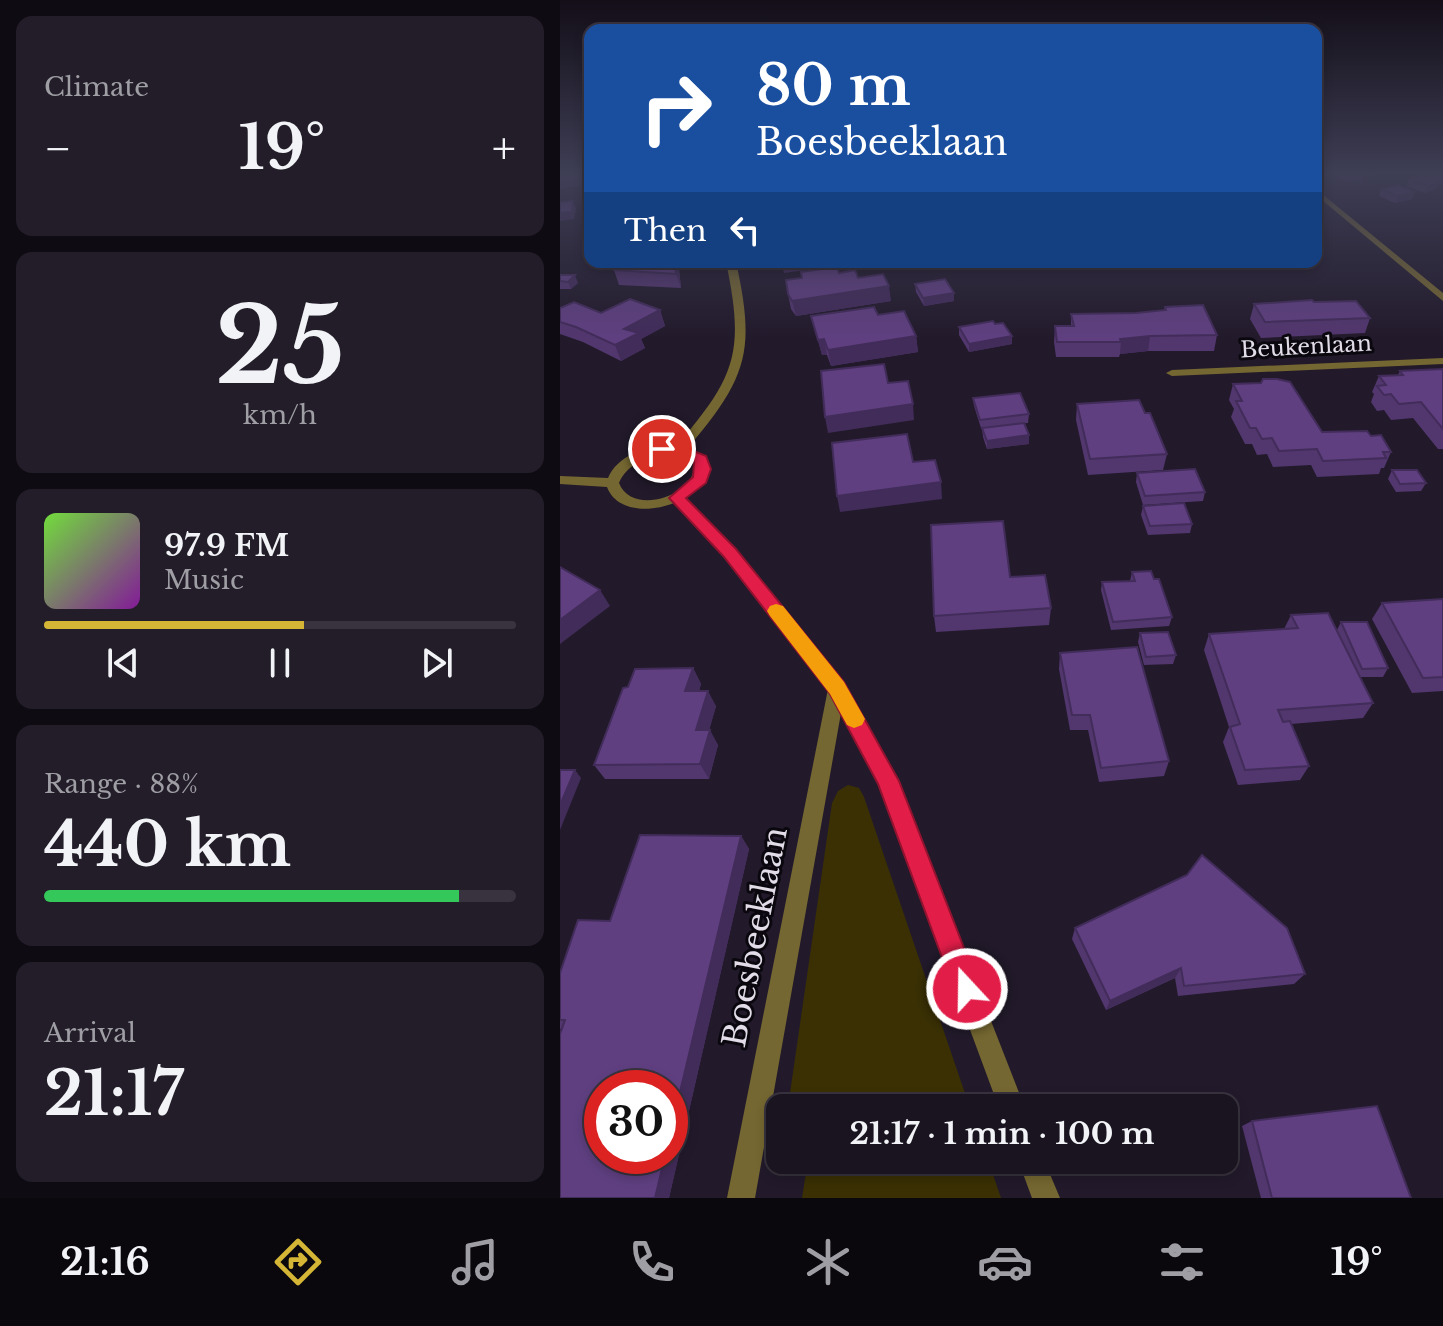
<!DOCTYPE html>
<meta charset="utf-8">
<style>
body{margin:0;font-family:"Libre Baskerville",serif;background:#231d29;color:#f1f3f6;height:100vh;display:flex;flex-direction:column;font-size:30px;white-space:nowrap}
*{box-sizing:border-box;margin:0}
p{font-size:26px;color:#9f9ea5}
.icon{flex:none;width:44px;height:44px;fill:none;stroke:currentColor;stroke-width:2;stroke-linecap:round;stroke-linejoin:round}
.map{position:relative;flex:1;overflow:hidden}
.side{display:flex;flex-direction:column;gap:16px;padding:16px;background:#0e0b12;width:560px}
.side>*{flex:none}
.guide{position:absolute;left:24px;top:24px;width:738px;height:244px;border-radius:16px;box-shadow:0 4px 12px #0003,0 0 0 2px #38333e;background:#1a4fa0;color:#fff;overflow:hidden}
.speed{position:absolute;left:24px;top:1070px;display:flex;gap:16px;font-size:40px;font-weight:700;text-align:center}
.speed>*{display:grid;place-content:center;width:104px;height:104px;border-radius:50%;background:#1a1420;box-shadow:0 4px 12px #0003,0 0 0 2px #38333e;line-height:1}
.speed .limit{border:12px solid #d22;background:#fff;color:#111}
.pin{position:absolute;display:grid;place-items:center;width:68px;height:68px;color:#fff;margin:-34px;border:4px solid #fff;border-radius:50%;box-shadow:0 2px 8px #0007}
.me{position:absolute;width:88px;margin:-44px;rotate:339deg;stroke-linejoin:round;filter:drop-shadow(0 0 6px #0008)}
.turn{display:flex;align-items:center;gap:28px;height:168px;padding:0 40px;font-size:36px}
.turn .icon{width:104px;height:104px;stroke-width:2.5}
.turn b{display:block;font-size:56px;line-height:68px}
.then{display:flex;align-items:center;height:76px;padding:0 40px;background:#0003;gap:16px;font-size:30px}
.big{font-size:60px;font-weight:800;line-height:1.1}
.side .widget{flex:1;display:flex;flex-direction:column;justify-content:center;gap:12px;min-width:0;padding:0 28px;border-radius:16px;background:#231d29}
.side .dial{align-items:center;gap:0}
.dial b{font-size:104px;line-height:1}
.song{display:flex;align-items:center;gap:24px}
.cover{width:96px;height:96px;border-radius:12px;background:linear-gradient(135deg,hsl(100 70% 55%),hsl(290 70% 35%))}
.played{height:8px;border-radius:4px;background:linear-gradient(90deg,#d5b535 55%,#38333e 55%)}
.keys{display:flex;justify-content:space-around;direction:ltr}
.heat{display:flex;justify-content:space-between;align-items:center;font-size:44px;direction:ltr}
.charge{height:12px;border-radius:6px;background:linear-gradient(90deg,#34c759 88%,#38333e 0)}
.trip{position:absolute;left:206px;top:1094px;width:472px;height:80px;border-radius:16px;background:#1a1420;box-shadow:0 4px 12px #0003,0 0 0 2px #38333e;font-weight:800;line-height:80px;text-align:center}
.tabs{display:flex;height:128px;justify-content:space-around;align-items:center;background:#0a080d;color:#9f9ea5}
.tabs .icon{width:56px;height:56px}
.tabs .selected{color:#d5b535}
.tabs b{font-size:36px;color:#f1f3f6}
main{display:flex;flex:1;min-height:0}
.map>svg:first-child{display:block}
.green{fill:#3a3004}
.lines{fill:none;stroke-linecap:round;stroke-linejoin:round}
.minor{fill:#756731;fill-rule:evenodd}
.tertiary{fill:#756731;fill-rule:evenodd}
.wall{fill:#52366e}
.shaded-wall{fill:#422c5a}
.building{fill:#5f3f80;stroke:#422c5a;stroke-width:2}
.route{fill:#e11d48;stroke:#92132f;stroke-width:2}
.slow{fill:#f59e0b}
.labels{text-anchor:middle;stroke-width:6;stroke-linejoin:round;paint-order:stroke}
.far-street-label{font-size:22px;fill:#e1dce8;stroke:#0a070e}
.near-street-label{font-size:32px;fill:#e1dce8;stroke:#0a070e}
</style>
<main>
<section class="side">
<div class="widget"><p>Climate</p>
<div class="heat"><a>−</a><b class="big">19°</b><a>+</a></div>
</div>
<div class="widget dial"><b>25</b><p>km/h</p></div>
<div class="widget">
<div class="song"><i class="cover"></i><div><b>97.9 FM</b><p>Music</p></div></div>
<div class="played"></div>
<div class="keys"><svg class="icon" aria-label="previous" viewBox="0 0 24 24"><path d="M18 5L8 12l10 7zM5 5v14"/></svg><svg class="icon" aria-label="pause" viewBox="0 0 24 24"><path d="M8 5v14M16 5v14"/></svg><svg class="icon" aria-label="next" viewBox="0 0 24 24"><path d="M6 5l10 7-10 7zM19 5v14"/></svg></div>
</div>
<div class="widget"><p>Range · 88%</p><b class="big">440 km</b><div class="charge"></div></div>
<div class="widget"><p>Arrival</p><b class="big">21:17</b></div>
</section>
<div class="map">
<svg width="883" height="1198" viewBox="0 0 883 1198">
<rect width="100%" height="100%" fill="#221a2b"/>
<g class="green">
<polygon points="288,785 299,788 304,797 410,1108 255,1108 256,1094 230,1093 272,803 278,791"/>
<polygon points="248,1160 428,1160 441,1198 242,1198"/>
</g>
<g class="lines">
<g class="minor">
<path d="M166,262H176C196,352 187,378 127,449L146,457C153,475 142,490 125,498L175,549L283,683L335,775L465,1108H439L319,784L281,713L195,1198H167L268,689L165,557L114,503C92,512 57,513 47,487L0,484V476L48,478C58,454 91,444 116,446C176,377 185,352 166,262ZM103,453L117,454L135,462C137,496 72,517 59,483C67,464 85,459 103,453Z"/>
<polygon points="883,358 883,364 612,376 606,373 612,370"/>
<polygon points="458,1160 484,1160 500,1198 472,1198"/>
</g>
<polygon class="tertiary" points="756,189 883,293 883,301 756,195"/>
</g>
<g class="wall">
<polygon points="773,173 813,173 812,176 804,176 802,181 786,182"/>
<polygon points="847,173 883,173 883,183 879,183 876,189 865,193 846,186 849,179 858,176"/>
<polygon points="821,189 852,199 835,203 819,196"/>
<polygon points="54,262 116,262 119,269 121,288 59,285 54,270"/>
<polygon points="279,273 298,278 331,301 236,316 231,309 228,294"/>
<polygon points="0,275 18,283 11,289 0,289"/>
<polygon points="355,284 394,301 364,306 356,292"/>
<polygon points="754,302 810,318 805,333 701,338 690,319 694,304"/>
<polygon points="605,307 657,335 654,351 588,351 560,354 559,357 496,357 494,342 495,326 511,326 511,314 576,313 604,310"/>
<polygon points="0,308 41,313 100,310 105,326 81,339 85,348 61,361 23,342 0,334"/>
<polygon points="318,315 356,336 358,352 271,366 267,355 262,355 251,316"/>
<polygon points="399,327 452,344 409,352 399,335"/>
<polygon points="883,369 883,449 878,449 853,418 831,420 824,410 817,411 811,402 814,394 812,392 819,376 838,375 840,371"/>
<polygon points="673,384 762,432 811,436 831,452 824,468 821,468 819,474 757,477 751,465 713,467 707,454 697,455 692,444 685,444 671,417 674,409 669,400"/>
<polygon points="413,398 469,414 468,423 464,423 469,435 469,444 427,449 423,437 422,428 421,428 414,406"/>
<polygon points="517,404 585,413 607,454 603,470 528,475 516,420"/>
<polygon points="832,470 866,483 861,491 836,492 828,479"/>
<polygon points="577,473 645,492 643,501 583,505 576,482"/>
<polygon points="583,506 632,524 630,533 588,535 581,515"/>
<polygon points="572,572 594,579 612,617 609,626 551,630 541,590 542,582 570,581"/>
<polygon points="883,599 883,691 852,693 812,619 822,603"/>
<polygon points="491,608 489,625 376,632 374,616"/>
<polygon points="731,615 777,630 781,622 828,668 823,677 800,677 813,703 803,718 731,724 749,766 740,780 678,785 663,742 669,727 644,650 649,634 724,629"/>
<polygon points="580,633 616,655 613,664 584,665 578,642"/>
<polygon points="500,653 609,761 604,776 539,782 528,730 510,730 499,669"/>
<polygon points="133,668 141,684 139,691 156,706 149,730 158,745 149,779 45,779 34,765"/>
<polygon points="181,836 189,849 109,1198 0,1198 2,1029 0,1029 0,973 50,921"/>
<polygon points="515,928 745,974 734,984 618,996 615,978 546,1010 512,939"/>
<polygon points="692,1121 851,1198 701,1198 682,1126"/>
</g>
<g class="shaded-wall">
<polygon points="19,173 21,179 20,186 0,189 0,181"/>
<polygon points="879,182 876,189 865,193 868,186"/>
<polygon points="855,192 852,199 835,203 838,196"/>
<polygon points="13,201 16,208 14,219 0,221 0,213"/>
<polygon points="115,262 116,262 119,269 121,288 116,274"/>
<polygon points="221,262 306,262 224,273"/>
<polygon points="15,275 18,283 11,289 8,282"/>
<polygon points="329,286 331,301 236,316 232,301"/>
<polygon points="394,293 394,301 364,306 363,298"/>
<polygon points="100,310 105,326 81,339 85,348 61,361 55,345 64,329"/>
<polygon points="356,336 358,352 271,366 268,350"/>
<polygon points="452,336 452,344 409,352 409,344"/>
<polygon points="590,336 588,351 560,354 561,342 560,339"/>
<polygon points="264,339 267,355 262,355 258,340"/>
<polygon points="353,404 354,420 268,433 265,417"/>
<polygon points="469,435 469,444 427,449 427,441"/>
<polygon points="381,482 382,499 280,512 277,496"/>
<polygon points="40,590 50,606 0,644 0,620"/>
<polygon points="133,668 141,684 134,706 125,691"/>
<polygon points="148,691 156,706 145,745 136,730"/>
<polygon points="150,730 158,745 149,779 140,764"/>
<polygon points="15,770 21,778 0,830 0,805"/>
<polygon points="181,836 189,849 109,1198 95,1198 105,1156 110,1156 110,1134"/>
<polygon points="621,968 615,978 546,1010 550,1001"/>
</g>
<g class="building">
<polygon points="18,173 18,180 0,181 0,174"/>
<polygon points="860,175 879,182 868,186 849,179"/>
<polygon points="838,185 855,192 838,196 821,189"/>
<polygon points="13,201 12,212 0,213 0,202"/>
<polygon points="27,224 30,224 30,233 26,233"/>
<polygon points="54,262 115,262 116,274 54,270"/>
<polygon points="277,267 279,273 295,270 298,278 323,274 329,286 232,301 228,294 226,280 242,278 241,272"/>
<polygon points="0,275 15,275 8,282 0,281"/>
<polygon points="385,279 394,293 363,298 355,284"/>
<polygon points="70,299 100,310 64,329 79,333 55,345 16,327 0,322 0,308 14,302 41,313"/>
<polygon points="752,300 754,302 796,301 810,318 705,322 694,304"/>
<polygon points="643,305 657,335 590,336 560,339 561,342 497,342 495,326 514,326 511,314 576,313 606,310 605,307"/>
<polygon points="314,307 318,315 344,311 356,336 268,350 264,339 258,340 251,316"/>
<polygon points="433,321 435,324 443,323 452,336 409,344 399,327"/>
<polygon points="324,364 328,383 348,381 353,404 265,417 261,371"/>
<polygon points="883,369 883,429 861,402 839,404 831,394 824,395 817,386 826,385 819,376 843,375 840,371"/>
<polygon points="703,379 717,379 730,382 762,432 807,431 811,436 821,435 831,452 823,452 826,458 763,461 757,449 719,451 712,438 702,439 696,428 690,428 676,401 682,401 673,384 701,383"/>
<polygon points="460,393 469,414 420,420 413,398"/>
<polygon points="579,400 585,413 590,413 607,454 530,459 517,404"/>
<polygon points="464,423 469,435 427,441 422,428"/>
<polygon points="347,434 353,462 375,460 381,482 277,496 272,443"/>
<polygon points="635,469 645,492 585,496 577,473"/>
<polygon points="832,470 857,470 866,483 840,484"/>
<polygon points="624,503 632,524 590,526 583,506"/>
<polygon points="443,521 450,577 485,575 491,608 374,616 371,525"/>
<polygon points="0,567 40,590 0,620"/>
<polygon points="591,571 594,579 599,579 612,617 553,622 542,582 575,581 572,572"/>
<polygon points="883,599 883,677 863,678 822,603"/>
<polygon points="768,613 813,703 718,710 723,722 730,721 749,766 685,770 670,727 680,724 649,634 738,628 731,615"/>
<polygon points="781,622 807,622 828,668 802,669"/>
<polygon points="608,632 616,655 586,657 580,633"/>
<polygon points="577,647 609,761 541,768 530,715 512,715 500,653"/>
<polygon points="133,668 125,691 148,691 136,730 150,730 140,764 34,765 63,688 68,687 75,669"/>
<polygon points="0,770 15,770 0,805"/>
<polygon points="80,835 181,836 110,1134 110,1088 42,1088 42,1156 105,1156 95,1198 0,1198 0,1034 5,1020 0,1020 0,973 18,920 50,921"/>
<polygon points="642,855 727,928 745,974 624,986 621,968 550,1001 515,928 627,875"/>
<polygon points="817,1106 851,1198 712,1198 692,1121"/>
</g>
<linearGradient id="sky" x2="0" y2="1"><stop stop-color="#130e18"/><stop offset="0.51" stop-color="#3e3e55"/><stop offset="1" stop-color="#3e3e55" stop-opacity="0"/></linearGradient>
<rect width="883" height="340" fill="url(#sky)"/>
<polygon class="route" points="119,445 146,456 151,469 146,483 126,498 176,549 284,682 339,781 420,989 416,998 407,1002 397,998 318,784 270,694 164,557 109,498 133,477 134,462 117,454 102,454 95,449 102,445"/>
<polygon class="slow" points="216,604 223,606 284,682 305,719 302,725 294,728 287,725 270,694 210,616 207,611 210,606"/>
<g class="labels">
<g class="far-street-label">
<text transform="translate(746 346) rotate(-3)" y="8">Beukenlaan</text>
</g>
<g class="near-street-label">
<text transform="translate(195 937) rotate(-79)" y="11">Boesbeeklaan</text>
</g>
</g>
</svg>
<div class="speed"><div class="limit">30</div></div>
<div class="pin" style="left:102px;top:449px;background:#d93025"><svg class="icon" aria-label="arrive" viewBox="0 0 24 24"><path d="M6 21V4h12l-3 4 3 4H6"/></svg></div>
<svg class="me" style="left:407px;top:989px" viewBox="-20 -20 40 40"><circle r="17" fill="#e11d48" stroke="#fff" stroke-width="3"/><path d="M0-11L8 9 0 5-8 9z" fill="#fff"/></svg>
<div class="trip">21:17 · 1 min · 100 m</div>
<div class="guide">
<div class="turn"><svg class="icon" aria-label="right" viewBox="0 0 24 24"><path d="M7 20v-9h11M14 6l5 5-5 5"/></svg><div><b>80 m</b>Boesbeeklaan</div></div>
<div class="then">Then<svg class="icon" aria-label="left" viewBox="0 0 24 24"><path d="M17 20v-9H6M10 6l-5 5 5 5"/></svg></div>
</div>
</div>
</main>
<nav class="tabs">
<b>21:16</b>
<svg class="icon selected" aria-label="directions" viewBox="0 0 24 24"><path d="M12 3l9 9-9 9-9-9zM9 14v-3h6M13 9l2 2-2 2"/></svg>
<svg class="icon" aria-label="music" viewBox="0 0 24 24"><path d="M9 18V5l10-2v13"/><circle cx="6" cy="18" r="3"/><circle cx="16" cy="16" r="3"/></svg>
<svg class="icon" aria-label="phone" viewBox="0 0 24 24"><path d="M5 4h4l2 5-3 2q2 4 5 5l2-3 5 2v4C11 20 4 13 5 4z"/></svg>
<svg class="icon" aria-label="climate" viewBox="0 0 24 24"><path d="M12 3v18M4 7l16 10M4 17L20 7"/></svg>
<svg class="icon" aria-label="car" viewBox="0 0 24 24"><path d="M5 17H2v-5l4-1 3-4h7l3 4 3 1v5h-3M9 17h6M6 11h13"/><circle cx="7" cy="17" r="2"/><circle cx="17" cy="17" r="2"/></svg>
<svg class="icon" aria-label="filters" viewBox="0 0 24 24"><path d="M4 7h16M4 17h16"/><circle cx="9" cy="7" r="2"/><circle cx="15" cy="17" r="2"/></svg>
<b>19°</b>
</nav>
